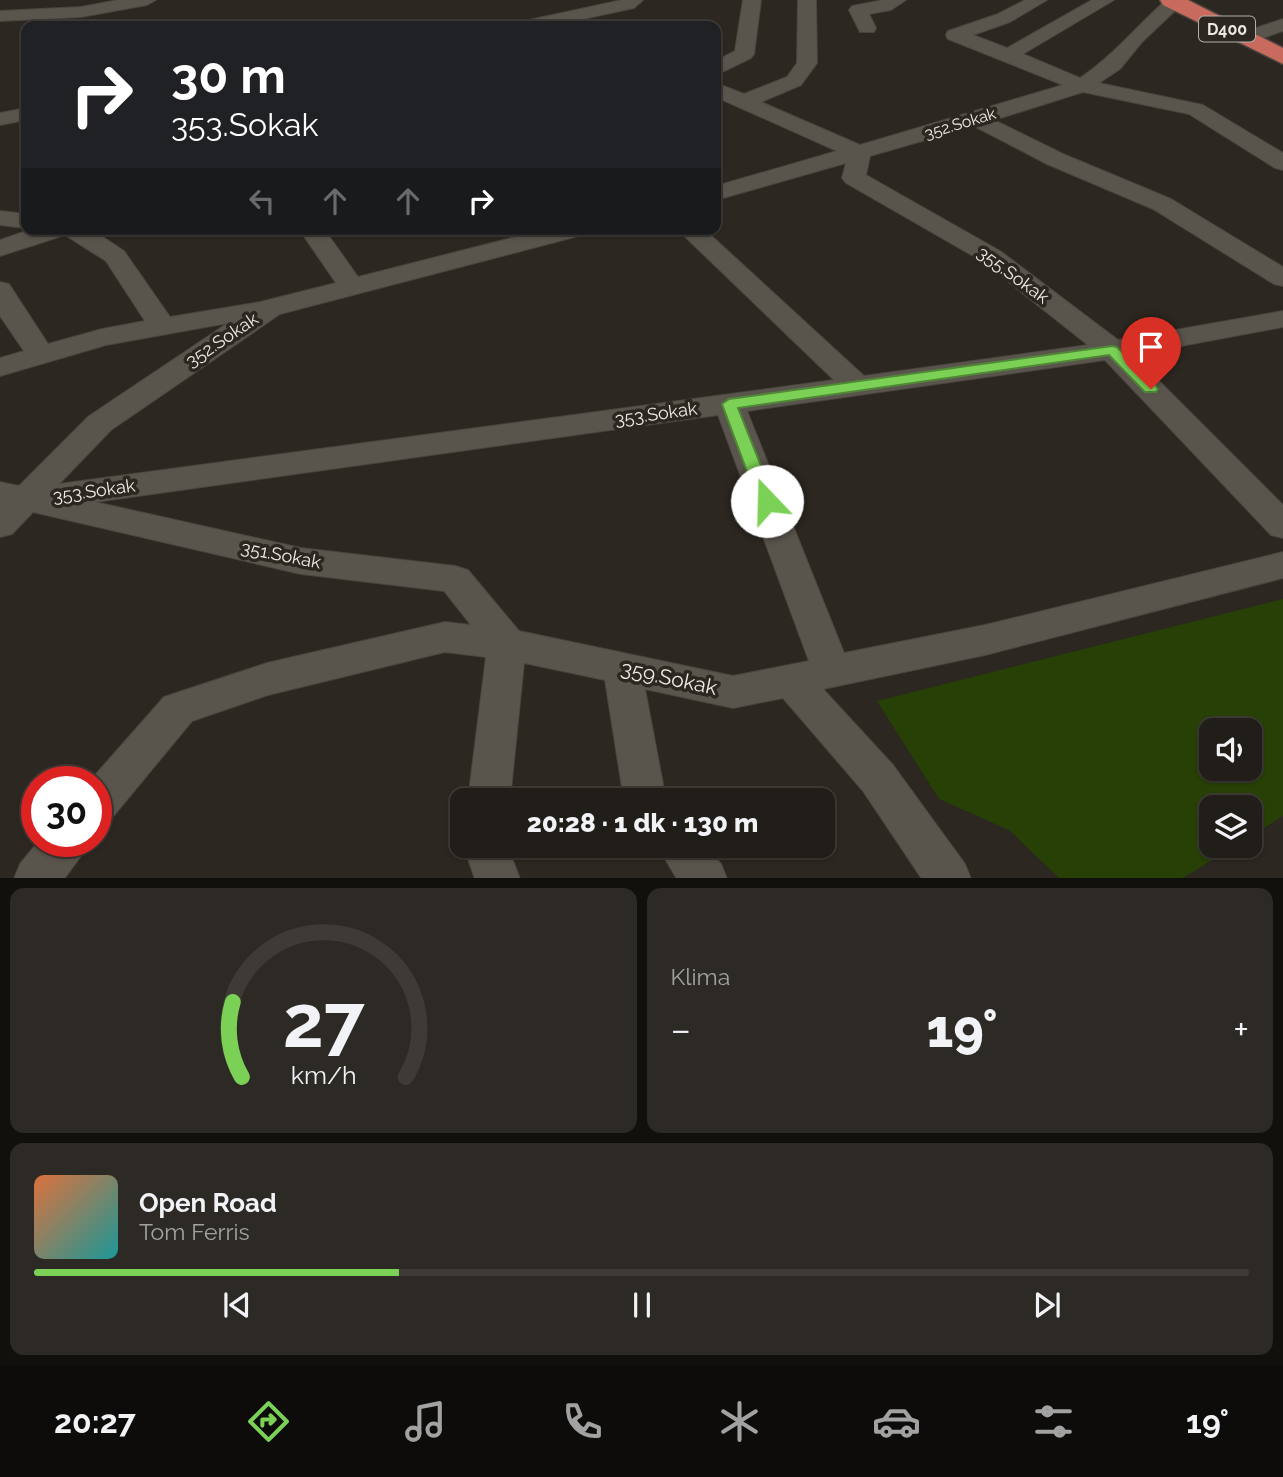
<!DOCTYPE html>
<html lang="tr">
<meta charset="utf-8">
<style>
body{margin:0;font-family:Raleway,sans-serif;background:#2d2a25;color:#f1f3f6;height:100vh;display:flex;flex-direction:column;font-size:26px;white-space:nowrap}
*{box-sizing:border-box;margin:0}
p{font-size:23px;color:#a2a2a2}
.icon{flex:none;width:38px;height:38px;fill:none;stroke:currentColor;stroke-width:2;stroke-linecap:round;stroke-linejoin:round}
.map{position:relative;height:878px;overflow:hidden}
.sheet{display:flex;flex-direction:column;gap:10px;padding:10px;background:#12100d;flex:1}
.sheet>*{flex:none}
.guide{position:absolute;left:21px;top:21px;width:700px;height:214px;border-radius:14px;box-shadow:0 2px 5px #0004,0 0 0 2px #3e3b37;background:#202124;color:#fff;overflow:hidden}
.buttons{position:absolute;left:1199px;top:718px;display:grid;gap:14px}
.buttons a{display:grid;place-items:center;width:63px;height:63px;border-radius:14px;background:#211d18;box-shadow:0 2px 5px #0004,0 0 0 2px #3e3b37;font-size:35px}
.speed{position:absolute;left:21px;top:766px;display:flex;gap:14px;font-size:35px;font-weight:700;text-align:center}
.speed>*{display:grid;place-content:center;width:91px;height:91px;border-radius:50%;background:#211d18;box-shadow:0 2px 5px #0004,0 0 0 2px #3e3b37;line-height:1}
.speed .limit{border:10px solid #d22;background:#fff;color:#111}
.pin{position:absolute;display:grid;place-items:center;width:60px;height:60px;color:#fff;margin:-72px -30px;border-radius:50% 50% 50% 0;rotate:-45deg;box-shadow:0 0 7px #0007}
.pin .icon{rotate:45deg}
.me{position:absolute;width:77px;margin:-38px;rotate:339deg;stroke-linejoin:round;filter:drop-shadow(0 0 5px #0008)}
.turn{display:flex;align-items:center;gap:24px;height:147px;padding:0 35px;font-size:32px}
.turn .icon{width:91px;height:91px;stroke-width:2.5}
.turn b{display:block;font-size:49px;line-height:60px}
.lanes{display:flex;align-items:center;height:66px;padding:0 35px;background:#0003;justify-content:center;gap:35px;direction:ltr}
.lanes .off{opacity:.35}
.big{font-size:52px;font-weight:800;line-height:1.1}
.sheet .tile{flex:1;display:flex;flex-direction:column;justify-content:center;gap:10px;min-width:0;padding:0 24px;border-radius:14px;background:#2d2a25}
.sheet .dial{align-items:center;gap:0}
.dial svg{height:182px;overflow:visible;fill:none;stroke:#3e3b37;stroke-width:7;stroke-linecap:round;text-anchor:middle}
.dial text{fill:#f1f3f6;stroke:none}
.song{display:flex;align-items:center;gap:21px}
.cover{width:84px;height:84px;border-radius:10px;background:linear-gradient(135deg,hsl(20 70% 55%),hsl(180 70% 35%))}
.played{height:7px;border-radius:4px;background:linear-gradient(90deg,#7bd156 30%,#3e3b37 30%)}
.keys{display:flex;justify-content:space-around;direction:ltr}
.heat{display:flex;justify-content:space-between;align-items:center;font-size:38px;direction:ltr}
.sheet .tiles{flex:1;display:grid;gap:10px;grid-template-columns:1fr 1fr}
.tile:last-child{grid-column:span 2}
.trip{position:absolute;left:450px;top:788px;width:385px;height:70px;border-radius:14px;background:#211d18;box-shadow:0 2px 5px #0004,0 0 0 2px #3e3b37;font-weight:800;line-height:70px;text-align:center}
.dock{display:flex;height:112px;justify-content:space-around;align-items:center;background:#0d0c0a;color:#a2a2a2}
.dock .icon{width:49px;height:49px}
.dock .current{color:#7bd156}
.dock b{font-size:32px;color:#f1f3f6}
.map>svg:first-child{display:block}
.green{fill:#264006;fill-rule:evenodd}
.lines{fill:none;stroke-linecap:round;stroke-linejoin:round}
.minor-casing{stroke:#49443e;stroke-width:2}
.trunk-casing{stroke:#49443e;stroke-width:3}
.minor{fill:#5a554c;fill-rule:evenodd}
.trunk{fill:#c86a5e;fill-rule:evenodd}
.route{fill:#7bd156;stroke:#508838;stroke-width:2}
.labels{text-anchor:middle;stroke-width:7;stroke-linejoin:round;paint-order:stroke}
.shield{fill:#2c2720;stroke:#b2afa9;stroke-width:2}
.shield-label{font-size:16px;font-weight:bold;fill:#ece9e4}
.far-street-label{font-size:16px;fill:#ece9e4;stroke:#2c2720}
.street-label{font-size:18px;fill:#ece9e4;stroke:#2c2720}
.near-street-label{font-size:21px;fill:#ece9e4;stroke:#2c2720}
</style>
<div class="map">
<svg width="1283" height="879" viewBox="0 0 1283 879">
<rect width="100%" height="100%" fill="#2c2720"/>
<path class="green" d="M1283,599V816L1250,837V807H1211V845H1236L1183,878H1059L1009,830L939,799L877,701ZM1211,730H1250V768H1211Z"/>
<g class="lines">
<g class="minor-casing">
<g id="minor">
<polygon points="118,0 156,0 147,5 81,17 0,21 0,11 81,7"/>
<polygon points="622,0 643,0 634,8 551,26 518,26 520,22"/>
<polygon points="743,0 761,0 754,54 751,58 716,75 716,61 735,51"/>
<path d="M798,0H816L817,63L801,85L761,102L860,145L1063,85L948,39L946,35L948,31L998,14L1025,0H1047L1010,22L973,35L1007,48L1092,0H1114L1023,54L1080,78C1113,56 1137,26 1166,0H1181L1180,6L1142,42L1120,69L1099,83L1203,105L1283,153V170L1275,168L1189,114L1083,92L994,120L1063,154L1171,199L1283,267V286L1274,284L1153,209L1047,164L974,126L870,156L866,175L1000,251L1118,340L1283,311V327L1133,355L1283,505V538L1271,535L1105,360L747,411L844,653L985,625L1283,552V578L985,655L823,689L893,765L965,864L971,879H922L863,791L783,698L733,708L645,689L666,800H624L605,680L524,663L510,800H468L486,657L445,652L268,695L192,721L111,819L96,824V782H89L164,697L267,663L445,622L471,625L444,591L301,574L33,512L12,534L0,537V482L19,486L89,416L228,323L106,345L0,376V358L24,351L0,316V282L9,284L48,344L102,329L145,321L106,261L65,235L0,256V240L32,229H91L124,251L170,317L260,302L336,283L299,229H324L358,277L547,229H589L586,234L280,314L111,430L59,484L834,380L677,229H704L864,376L1088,345L982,261L846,183L842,178L846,163L716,200V186L837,151L716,97V83L744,94L787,77L797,63ZM718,415L809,661L733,676L519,631L468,570L455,566L301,548L95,502Z"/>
<polygon points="883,0 906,0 891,10 869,14 876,28 874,32 860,32 849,10 852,6"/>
<polygon points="1283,19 1283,31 1263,38 1254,32 1256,28"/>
<polygon points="26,108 26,120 0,125 0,113"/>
<polygon points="0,211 26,214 26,228 0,225"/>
<polygon points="38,842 87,842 81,856 64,879 14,879 20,864"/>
<polygon points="463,845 507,845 520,879 475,879"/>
<polygon points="657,845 706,845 721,864 727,879 677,879"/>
</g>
</g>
<g class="trunk-casing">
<polygon id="trunk" points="1160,0 1188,0 1283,48 1283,64 1163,5"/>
</g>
<use href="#minor" class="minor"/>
<use href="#trunk" class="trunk"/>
</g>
<polygon class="route" points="1112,346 1117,347 1156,386 1158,389 1156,392 1145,392 1109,355 738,408 775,501 767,507 758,501 722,404 729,399"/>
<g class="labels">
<rect class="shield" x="1199" y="16.5" width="56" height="25" rx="5"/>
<g class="shield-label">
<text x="1227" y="35">D400</text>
</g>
<g class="far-street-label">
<text transform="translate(960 123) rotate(-17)" y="6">352.Sokak</text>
</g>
<g class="street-label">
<text transform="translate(1013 275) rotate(36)" y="6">355.Sokak</text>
<text transform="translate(222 340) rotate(-34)" y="6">352.Sokak</text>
<text transform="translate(656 414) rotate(-8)" y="6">353.Sokak</text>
<text transform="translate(94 491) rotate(-8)" y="6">353.Sokak</text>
<text transform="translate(281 555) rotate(11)" y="6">351.Sokak</text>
</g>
<g class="near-street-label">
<text transform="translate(669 678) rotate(12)" y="7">359.Sokak</text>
</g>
</g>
</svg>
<div class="buttons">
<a><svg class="icon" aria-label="sound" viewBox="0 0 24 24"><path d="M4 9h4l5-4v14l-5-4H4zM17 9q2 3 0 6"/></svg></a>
<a><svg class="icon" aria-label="layers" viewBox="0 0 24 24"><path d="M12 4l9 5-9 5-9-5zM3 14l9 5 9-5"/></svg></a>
</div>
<div class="speed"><div class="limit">30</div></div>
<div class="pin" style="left:1151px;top:389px;background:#d93025"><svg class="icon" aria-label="arrive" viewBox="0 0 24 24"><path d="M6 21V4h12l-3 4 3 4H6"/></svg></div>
<svg class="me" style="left:767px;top:501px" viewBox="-20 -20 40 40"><circle r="19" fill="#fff"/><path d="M0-13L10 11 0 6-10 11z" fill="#7bd156"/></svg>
<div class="trip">20:28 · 1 dk · 130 m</div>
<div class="guide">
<div class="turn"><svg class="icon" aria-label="right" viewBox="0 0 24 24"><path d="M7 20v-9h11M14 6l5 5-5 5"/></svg><div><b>30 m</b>353.Sokak</div></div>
<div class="lanes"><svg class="icon off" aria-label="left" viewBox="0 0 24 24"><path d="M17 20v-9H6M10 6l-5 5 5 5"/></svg><svg class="icon off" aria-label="ahead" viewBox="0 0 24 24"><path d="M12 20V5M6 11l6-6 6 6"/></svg><svg class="icon off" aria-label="ahead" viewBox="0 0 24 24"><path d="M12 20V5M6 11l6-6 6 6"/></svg><svg class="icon" aria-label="right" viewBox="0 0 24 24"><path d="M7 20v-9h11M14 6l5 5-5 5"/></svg></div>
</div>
</div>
<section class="sheet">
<div class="tiles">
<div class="tile dial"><svg viewBox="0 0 100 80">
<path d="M14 69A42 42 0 1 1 86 69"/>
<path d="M14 69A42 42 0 0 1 10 36" stroke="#7bd156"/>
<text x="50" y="56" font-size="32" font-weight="700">27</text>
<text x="50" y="72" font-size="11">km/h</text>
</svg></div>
<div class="tile"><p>Klima</p>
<div class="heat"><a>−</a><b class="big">19°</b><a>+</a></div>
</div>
<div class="tile">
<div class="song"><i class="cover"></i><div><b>Open Road</b><p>Tom Ferris</p></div></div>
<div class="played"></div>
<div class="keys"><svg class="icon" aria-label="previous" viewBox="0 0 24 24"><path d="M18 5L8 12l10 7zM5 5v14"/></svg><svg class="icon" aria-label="pause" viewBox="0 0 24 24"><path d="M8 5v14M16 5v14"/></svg><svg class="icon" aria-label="next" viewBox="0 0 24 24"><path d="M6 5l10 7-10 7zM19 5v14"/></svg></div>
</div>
</div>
</section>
<nav class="dock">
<b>20:27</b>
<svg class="icon current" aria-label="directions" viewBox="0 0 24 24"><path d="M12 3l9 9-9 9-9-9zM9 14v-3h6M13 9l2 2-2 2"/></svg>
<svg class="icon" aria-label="music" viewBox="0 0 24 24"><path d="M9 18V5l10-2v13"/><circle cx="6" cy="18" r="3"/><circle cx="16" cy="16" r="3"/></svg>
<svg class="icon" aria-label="phone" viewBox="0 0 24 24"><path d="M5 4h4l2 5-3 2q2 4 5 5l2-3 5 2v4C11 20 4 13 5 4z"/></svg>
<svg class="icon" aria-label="climate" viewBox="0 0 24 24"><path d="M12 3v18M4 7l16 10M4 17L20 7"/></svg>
<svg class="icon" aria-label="car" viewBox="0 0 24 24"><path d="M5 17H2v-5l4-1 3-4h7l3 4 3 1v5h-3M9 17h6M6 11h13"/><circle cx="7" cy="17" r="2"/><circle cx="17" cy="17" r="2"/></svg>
<svg class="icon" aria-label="filters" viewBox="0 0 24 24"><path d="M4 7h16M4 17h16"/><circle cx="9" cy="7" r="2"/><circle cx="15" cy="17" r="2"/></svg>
<b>19°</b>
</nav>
